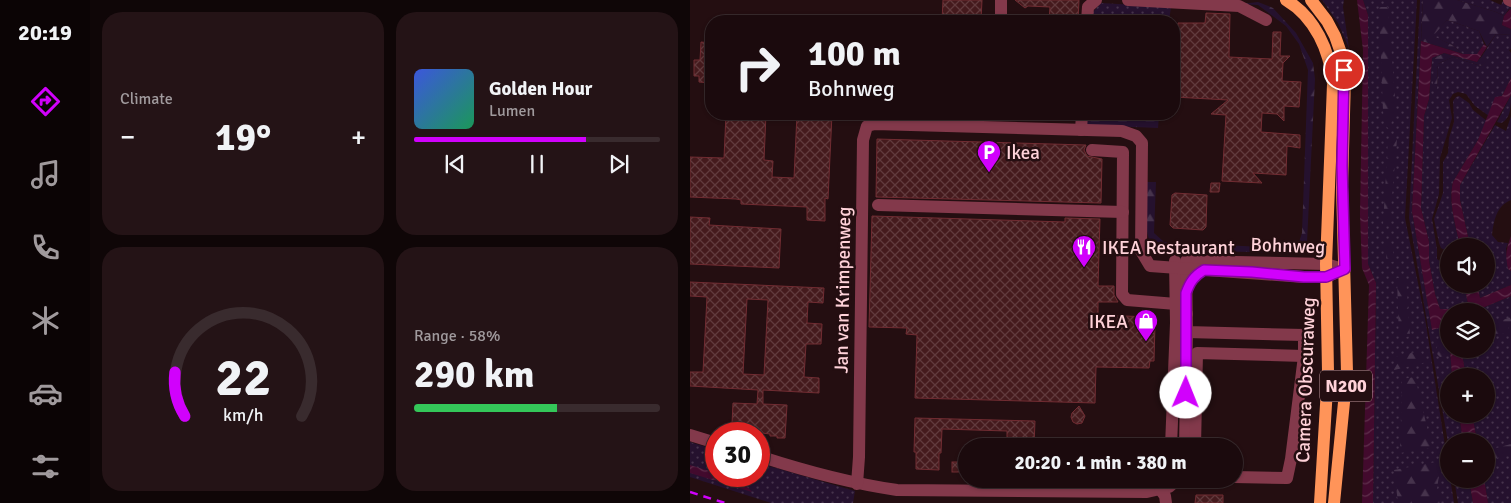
<!DOCTYPE html>
<meta charset="utf-8">
<style>
body{margin:0;font-family:Signika,sans-serif;background:#241316;color:#f1f3f6;height:100vh;display:flex;flex-direction:column;font-size:19px;white-space:nowrap}
*{box-sizing:border-box;margin:0}
p{font-size:16px;color:#a09a9d}
.icon{flex:none;width:28px;height:28px;fill:none;stroke:currentColor;stroke-width:2;stroke-linecap:round;stroke-linejoin:round}
.map{position:relative;flex:1;overflow:hidden}
.side{display:flex;flex-direction:column;gap:12px;padding:12px;background:#0f0607;width:600px}
.side>*{flex:none}
.hud{position:absolute;left:15px;top:15px;width:475px;height:105px;border-radius:20px;box-shadow:0 1px 4px #0004,0 0 0 1px #392b2e;background:#1b0a0d;color:#f1f3f6;overflow:hidden}
.tools{position:absolute;left:750px;top:238px;display:grid;gap:10px}
.tools a{display:grid;place-items:center;width:55px;height:55px;border-radius:50%;background:#1b0a0d;box-shadow:0 1px 4px #0004,0 0 0 1px #392b2e;font-size:25px}
.speed{position:absolute;left:15px;top:422px;display:flex;gap:10px;font-size:25px;font-weight:700;text-align:center}
.speed>*{display:grid;place-content:center;width:65px;height:65px;border-radius:50%;background:#1b0a0d;box-shadow:0 1px 4px #0004,0 0 0 1px #392b2e;line-height:1}
.speed .limit{border:8px solid #d22;background:#fff;color:#111}
.pin{position:absolute;display:grid;place-items:center;width:42px;height:42px;color:#fff;margin:-21px;border:2px solid #fff;border-radius:50%;box-shadow:0 1px 5px #0007}
.me{position:absolute;width:55px;margin:-28px;rotate:1deg;stroke-linejoin:round;filter:drop-shadow(0 0 4px #0008)}
.turn{display:flex;align-items:center;gap:18px;height:105px;padding:0 20px;font-size:22px}
.turn .icon{width:65px;height:65px;stroke-width:2.5}
.turn b{display:block;font-size:35px;line-height:42px}
.big{font-size:38px;font-weight:700;line-height:1.1}
.side .widget{flex:1;display:flex;flex-direction:column;justify-content:center;gap:8px;min-width:0;padding:0 18px;border-radius:20px;background:#241316}
.side .dial{align-items:center;gap:0}
.dial svg{height:130px;overflow:visible;fill:none;stroke:#392b2e;stroke-width:7;stroke-linecap:round;text-anchor:middle}
.dial text{fill:#f1f3f6;stroke:none}
.song{display:flex;align-items:center;gap:15px}
.cover{width:60px;height:60px;border-radius:8px;background:linear-gradient(135deg,hsl(230 70% 55%),hsl(150 70% 35%))}
.played{height:5px;border-radius:2px;background:linear-gradient(90deg,#d101fc 70%,#392b2e 70%)}
.keys{display:flex;justify-content:space-around;direction:ltr}
.heat{display:flex;justify-content:space-between;align-items:center;font-size:28px;direction:ltr}
.charge{height:8px;border-radius:4px;background:linear-gradient(90deg,#34c759 58%,#392b2e 0)}
.side .tiles{flex:1;display:grid;gap:12px;grid-template-columns:repeat(2,1fr)}
.trip{position:absolute;left:268px;top:438px;width:285px;height:50px;border-radius:25px;background:#1b0a0d;box-shadow:0 1px 4px #0004,0 0 0 1px #392b2e;font-weight:700;line-height:50px;text-align:center}
main{display:flex;flex:1;min-height:0}
.dock{display:flex;flex-direction:column;width:90px;justify-content:space-around;align-items:center;background:#0b0405;color:#a09a9d}
.dock .icon{width:35px;height:35px}
.dock .active{color:#d101fc}
.dock b{font-size:22px;color:#f1f3f6}
.map>svg:first-child{display:block}
.grass{fill:url(#grass-dots)}
.forest{fill:url(#forest-firs)}
.water{fill:url(#water-waves)}
.building{fill:url(#building-cross-hatch);stroke:#712c32;fill-rule:evenodd}
.lines{fill:none;stroke-linecap:round;stroke-linejoin:round}
.minor{stroke:#83394b;stroke-width:12}
.major{stroke:#ff9459;stroke-width:12}
.rail{stroke:#d101fc;stroke-width:2.5;stroke-dasharray:8 6;stroke-linecap:butt}
.route-casing{stroke:#8801a4;stroke-width:12}
.route{stroke:#d101fc;stroke-width:9}
.labels{text-anchor:middle;stroke-width:5;stroke-linejoin:round;paint-order:stroke}
.shield{fill:#240e11;stroke:#bd979d;stroke-width:1}
.shield-label{font-size:18px;font-weight:bold;fill:#ffd2d9}
.poi-label{font-size:19px;fill:#ffd2d9;stroke:#240e11;text-anchor:start}
.street-label{font-size:19px;fill:#ffd2d9;stroke:#240e11}
</style>
<main>
<nav class="dock">
<b>20:19</b>
<svg class="icon active" aria-label="directions" viewBox="0 0 24 24"><path d="M12 3l9 9-9 9-9-9zM9 14v-3h6M13 9l2 2-2 2"/></svg>
<svg class="icon" aria-label="music" viewBox="0 0 24 24"><path d="M9 18V5l10-2v13"/><circle cx="6" cy="18" r="3"/><circle cx="16" cy="16" r="3"/></svg>
<svg class="icon" aria-label="phone" viewBox="0 0 24 24"><path d="M5 4h4l2 5-3 2q2 4 5 5l2-3 5 2v4C11 20 4 13 5 4z"/></svg>
<svg class="icon" aria-label="climate" viewBox="0 0 24 24"><path d="M12 3v18M4 7l16 10M4 17L20 7"/></svg>
<svg class="icon" aria-label="car" viewBox="0 0 24 24"><path d="M5 17H2v-5l4-1 3-4h7l3 4 3 1v5h-3M9 17h6M6 11h13"/><circle cx="7" cy="17" r="2"/><circle cx="17" cy="17" r="2"/></svg>
<svg class="icon" aria-label="filters" viewBox="0 0 24 24"><path d="M4 7h16M4 17h16"/><circle cx="9" cy="7" r="2"/><circle cx="15" cy="17" r="2"/></svg>
</nav>
<section class="side">
<div class="tiles">
<div class="widget"><p>Climate</p>
<div class="heat"><a>−</a><b class="big">19°</b><a>+</a></div>
</div>
<div class="widget">
<div class="song"><i class="cover"></i><div><b>Golden Hour</b><p>Lumen</p></div></div>
<div class="played"></div>
<div class="keys"><svg class="icon" aria-label="previous" viewBox="0 0 24 24"><path d="M18 5L8 12l10 7zM5 5v14"/></svg><svg class="icon" aria-label="pause" viewBox="0 0 24 24"><path d="M8 5v14M16 5v14"/></svg><svg class="icon" aria-label="next" viewBox="0 0 24 24"><path d="M6 5l10 7-10 7zM19 5v14"/></svg></div>
</div>
<div class="widget dial"><svg viewBox="0 0 100 80">
<path d="M14 69A42 42 0 1 1 86 69"/>
<path d="M14 69A42 42 0 0 1 8 42" stroke="#d101fc"/>
<text x="50" y="56" font-size="32" font-weight="700">22</text>
<text x="50" y="72" font-size="11">km/h</text>
</svg></div>
<div class="widget"><p>Range · 58%</p><b class="big">290 km</b><div class="charge"></div></div>
</div>
</section>
<div class="map">
<svg width="821" height="503" viewBox="0 0 821 503">
<defs>
<pattern id="grass-dots" width="8" height="8" patternUnits="userSpaceOnUse" patternTransform="scale(1.25)"><rect width="8" height="8" fill="#25112e"/><path d="M2 2h.1M6 6h.1" fill="none" stroke="#46334c" stroke-width="1.8" stroke-linecap="round"/></pattern>
<pattern id="forest-firs" width="22" height="20" patternUnits="userSpaceOnUse" patternTransform="scale(1.25)"><rect width="22" height="20" fill="#25112e"/><path d="M5 1l3.5 6h-7zM16 11l3.5 6h-7z" fill="#46334c"/></pattern>
<pattern id="water-waves" width="16" height="10" patternUnits="userSpaceOnUse" patternTransform="scale(1.25)"><rect width="16" height="10" fill="#420a2d"/><path d="M0 5q4-4 8 0t8 0" fill="none" stroke="#5e2d4b"/></pattern>
<pattern id="building-cross-hatch" width="8" height="8" patternUnits="userSpaceOnUse" patternTransform="scale(1.25)"><rect width="8" height="8" fill="#451a1d"/><path d="M0 0l8 8M0 8l8-8" fill="none" stroke="#613a3d"/></pattern>
</defs>
<rect width="100%" height="100%" fill="#240e11"/>
<g class="grass">
<polygon points="632,0 654,0 653,7 659,48 648,23"/>
<polygon points="673,0 727,0 715,218 735,318 764,503 683,503 686,283 678,264 676,228 678,42 678,15"/>
<polygon points="730,0 733,0 722,211 742,329 756,326 759,332 762,376 759,376 759,414 769,414 773,441 759,441 759,448 719,218"/>
<polygon points="767,0 800,0 811,5 813,1 821,6 821,10 819,9 814,16 806,12"/>
<polygon points="411,3 481,7 479,21 401,21 402,13"/>
<polygon points="757,20 789,31 794,44 787,54 773,54 762,45 742,36"/>
<polygon points="806,34 821,35 821,49 819,50 821,53 821,78 812,96 808,97 799,116 785,106 776,94 768,92 763,94 759,100 762,118 750,158 749,194 742,219 747,249 747,259 751,262 755,262 759,258 759,284 774,284 778,304 764,309 750,309 745,294 739,261 739,242 731,208 734,116 739,99 742,57 754,53 744,59 747,88 748,64 763,57 791,66 798,60 791,60 792,56"/>
<path d="M821,95C821,105 821,119 811,123L807,122Z"/>
<path d="M769,96L779,103L783,110L797,121L788,140L763,182C758,202 766,226 770,246H759V252L751,248L749,243L744,219L753,193V162L758,153L759,138L764,122L763,101L766,97Z"/>
<path d="M821,116V200C806,206 804,221 802,235L808,242L818,243L816,248L818,269L821,271V285L790,298L787,284H796V246H780L770,200V185L805,125L816,131Z"/>
<polygon points="821,296 821,503 798,503 794,479 796,479 796,441 787,441 782,414 796,414 796,376 776,376 771,349 796,349 796,311 785,311"/>
<polygon points="0,442 26,450 26,476 69,476 69,463 165,491 163,503 81,503 0,477"/>
<polygon points="764,479 779,479 783,503 768,503"/>
</g>
<g class="forest">
<polygon points="733,0 767,0 806,12 814,16 812,25 821,29 821,35 806,34 797,47 789,31 757,20 743,36 762,45 773,54 731,41"/>
<path d="M568,2L583,8L606,33L623,63L625,79L617,242L610,250L604,253L466,250C451,238 457,200 457,182H466L464,233L474,242L594,248L603,247L609,242L612,233L618,70L609,44L596,26L568,5L551,4Z"/>
<polygon points="689,7 698,7 706,110 699,129 696,126 693,111"/>
<polygon points="754,53 787,62 792,56 792,60 799,60 791,66 763,57 748,64 747,89 743,89 744,59"/>
<polygon points="396,114 469,115 468,128 395,125"/>
<polygon points="698,139 707,139 700,219 693,226"/>
<polygon points="701,242 705,261 697,263 695,245"/>
<polygon points="707,278 716,279 720,336 709,339"/>
<polygon points="821,317 821,323 816,333 796,338 796,326"/>
<polygon points="755,332 759,355 750,357 746,353 749,336"/>
<polygon points="730,351 737,362 704,370 704,357"/>
<polygon points="725,377 742,448 710,453 712,379"/>
<polygon points="821,444 821,453 802,460 799,450"/>
<polygon points="751,461 747,489 751,503 708,503 704,470"/>
</g>
<g class="water">
<polygon points="667,0 673,0 678,15 678,264 686,283 683,503 672,503 679,285 672,268 670,214 673,50"/>
<polygon points="820,9 821,10 821,29 812,25 814,16"/>
<polygon points="731,41 773,54 787,54 794,44 797,47 787,62 754,53 742,58 739,99 734,116 731,208 739,242 739,261 745,294 750,309 764,309 778,304 774,284 787,284 790,298 821,285 821,296 785,311 759,311 759,335 756,326 742,330 722,211"/>
<path d="M821,78V95L770,185V200L780,246H770C766,226 758,202 763,182L788,140L805,97L812,96Z"/>
<path d="M821,236V271L818,269C815,254 816,250 821,236Z"/>
<polygon points="760,349 771,349 776,376 762,376"/>
<polygon points="769,414 782,414 787,441 773,441"/>
<path d="M0,465L26,473V476C43,476 51,480 62,492L0,473Z"/>
<polygon points="779,479 794,479 798,503 783,503"/>
</g>
<g class="building">
<polygon points="253,0 292,0 291,21 252,21"/>
<polygon points="325,0 389,0 388,21 359,21 360,7 338,6 335,8"/>
<polygon points="516,13 540,14 539,57 582,59 583,32 591,32 590,56 600,56 593,63 592,81 611,82 609,107 594,106 594,121 587,114 572,113 571,132 610,135 610,148 597,146 596,175 563,173 572,183 532,181 536,115 521,114 538,100 484,97 484,63 486,63 488,23 515,23"/>
<polygon points="185,15 206,16 206,21 185,21"/>
<polygon points="11,42 21,43 21,83 9,82 9,76 4,76 4,60 10,60"/>
<polygon points="36,114 76,114 74,160 83,161 82,177 104,178 107,114 142,114 138,199 135,198 135,221 117,220 117,207 51,204 51,200 46,199 0,197 0,157 34,158"/>
<polygon points="187,139 396,145 394,150 397,156 412,159 411,203 186,197"/>
<polygon points="521,183 530,183 529,192 520,192"/>
<polygon points="485,193 517,195 516,227 513,230 483,228 480,225 482,195"/>
<polygon points="182,216 375,222 375,218 410,219 408,286 424,286 424,295 428,302 408,302 408,315 461,317 461,324 465,324 464,361 460,361 459,368 406,367 405,403 225,398 227,335 216,334 217,328 179,327"/>
<polygon points="0,217 20,218 19,225 91,229 89,268 0,264"/>
<path d="M0,282L134,288L133,303L118,302L117,323L132,324L131,344H116L114,377L129,378V393L73,390V404L97,405L95,438H87V436H80V434L72,433V431H64L65,429L42,424L43,403L67,404L68,390L0,386V372H13L17,297L0,296ZM57,299L78,300L74,375L53,374Z"/>
<polygon points="389,406 395,416 392,423 387,424 383,422 381,417 382,413"/>
<polygon points="225,418 345,421 344,446 317,446 317,431 252,429 251,453 249,453 249,470 226,469 226,452 224,452"/>
<rect x="262" y="462" width="14" height="10"/>
<polygon points="506,495 533,495 533,503 505,503"/>
</g>
<g class="lines">
<g class="minor">
<polyline points="438,0 549,6 576,20"/>
<polyline points="819,0 821,1"/>
<polyline points="311,21 311,0"/>
<polyline points="397,21 398,7 406,0"/>
<polyline points="391,130 392,114"/>
<polyline points="402,150 433,152 432,294 437,300 486,304 497,314"/>
<polyline points="188,205 433,212"/>
<polyline points="497,261 636,264 646,267"/>
<polyline points="486,323 497,332 614,335 614,356 601,459 597,478 544,477"/>
<polyline points="0,435 26,443"/>
<polyline points="481,446 486,323 485,261"/>
<polyline points="495,446 497,332 496,261"/>
<polyline points="505,446 507,353 614,356"/>
<path d="M69,456C115,471 159,483 207,490L457,492L479,487L488,479"/>
<polyline points="167,484 169,457 173,140 177,126 185,124 432,131 446,136 452,143 451,251 460,266 614,277 636,277 655,269"/>
<polyline points="470,489 475,496 476,503"/>
</g>
<g class="major">
<path d="M596,0C625,17 640,51 643,84L636,264L638,372L630,503"/>
<polyline points="621,0 637,21 645,36 651,53 655,78 652,187 657,372 644,503"/>
</g>
<polyline class="rail" points="0,492 35,503"/>
</g>
<g class="lines">
<g class="route-casing">
<path id="route" d="M496,393V293C500,282 504,276 514,270L562,272L614,277H636L655,269L652,166L654,70"/>
</g>
<use href="#route" class="route"/>
</g>
<defs>
<g id="parking-pin" transform="scale(1.25)"><path d="M0 17L-7.5 6A9.5 9.5 0 1 1 7.5 6Z" fill="#d101fc" stroke="#240e11"/><path d="M-3.5-5.5H1a3.5 3.5 0 0 1 0 7H-1V5.5H-3.5ZM-1-3.4V-.6H.8a1.4 1.4 0 0 0 0-2.8Z" fill="#fff"/></g>
<g id="restaurant-pin" transform="scale(1.25)"><path d="M0 17L-7.5 6A9.5 9.5 0 1 1 7.5 6Z" fill="#d101fc" stroke="#240e11"/><path d="M-5-6h1v4h1v-4h1v4h1v-4h1v5L-1.5 .5V6h-2V.5L-5-1ZM5-6V6H3V1.5H1.5Q1.5-4 5-6Z" fill="#fff"/></g>
<g id="shop-pin" transform="scale(1.25)"><path d="M0 17L-7.5 6A9.5 9.5 0 1 1 7.5 6Z" fill="#d101fc" stroke="#240e11"/><path d="M-5-2.5h2.3a2.7 3.5 0 0 1 5.4 0H5L5.5 6h-11ZM-1.5-2.5h3a1.5 2.3 0 0 0-3 0Z" fill="#fff"/></g>
</defs>
<g fill-rule="evenodd">
<use href="#parking-pin" x="299" y="152"/>
<use href="#restaurant-pin" x="394" y="247"/>
<use href="#shop-pin" x="456" y="321"/>
</g>
<g class="labels">
<rect class="shield" x="630" y="370.5" width="52" height="31" rx="4"/>
<g class="shield-label">
<text x="656" y="392">N200</text>
</g>
<g class="poi-label">
<text x="316" y="159">Ikea</text>
<text x="412" y="254">IKEA Restaurant</text>
<text x="438" y="328" text-anchor="end">IKEA</text>
</g>
<g class="street-label">
<text transform="translate(598 245) rotate(2)" y="7">Bohnweg</text>
<text transform="translate(152 290) rotate(-89)" y="7">Jan van Krimpenweg</text>
<text transform="translate(615 380) rotate(-88)" y="7">Camera Obscuraweg</text>
</g>
</g>
</svg>
<div class="tools">
<a><svg class="icon" aria-label="sound" viewBox="0 0 24 24"><path d="M4 9h4l5-4v14l-5-4H4zM17 9q2 3 0 6"/></svg></a>
<a><svg class="icon" aria-label="layers" viewBox="0 0 24 24"><path d="M12 4l9 5-9 5-9-5zM3 14l9 5 9-5"/></svg></a>
<a>+</a>
<a>−</a>
</div>
<div class="speed"><div class="limit">30</div></div>
<div class="pin" style="left:654px;top:70px;background:#d93025"><svg class="icon" aria-label="arrive" viewBox="0 0 24 24"><path d="M6 21V4h12l-3 4 3 4H6"/></svg></div>
<svg class="me" style="left:496px;top:393px" viewBox="-20 -20 40 40"><circle r="19" fill="#fff"/><path d="M0-13L10 11 0 6-10 11z" fill="#d101fc"/></svg>
<div class="trip">20:20 · 1 min · 380 m</div>
<div class="hud">
<div class="turn"><svg class="icon" aria-label="right" viewBox="0 0 24 24"><path d="M7 20v-9h11M14 6l5 5-5 5"/></svg><div><b>100 m</b>Bohnweg</div></div>
</div>
</div>
</main>
